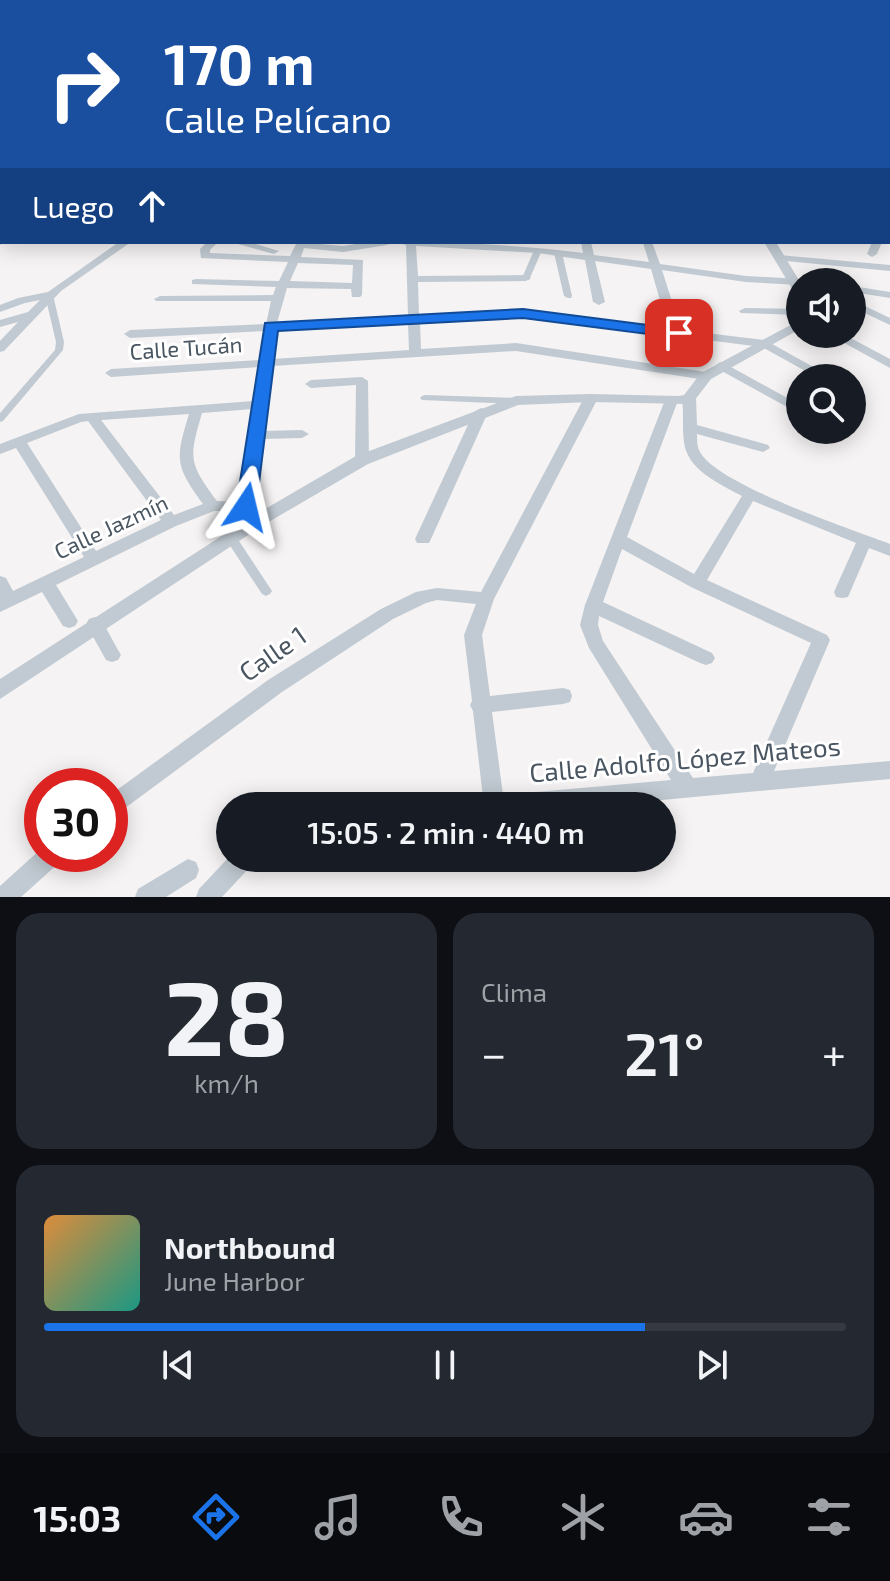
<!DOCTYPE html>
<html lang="es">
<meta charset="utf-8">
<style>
body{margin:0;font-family:"Exo 2",sans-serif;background:#242831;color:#f1f3f6;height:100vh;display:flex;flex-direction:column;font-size:30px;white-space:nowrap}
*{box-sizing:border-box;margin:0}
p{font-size:26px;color:#9ea1a6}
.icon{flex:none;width:44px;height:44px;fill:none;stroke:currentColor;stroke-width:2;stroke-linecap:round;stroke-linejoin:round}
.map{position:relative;height:897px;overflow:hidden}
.sheet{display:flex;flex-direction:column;gap:16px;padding:16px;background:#0d0f14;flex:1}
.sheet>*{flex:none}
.hud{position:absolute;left:0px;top:0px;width:890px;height:244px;box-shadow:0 4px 20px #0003;background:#1a4fa0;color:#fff;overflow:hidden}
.fabs{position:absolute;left:786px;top:268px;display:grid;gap:16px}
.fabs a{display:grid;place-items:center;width:80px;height:80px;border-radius:50%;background:#171b24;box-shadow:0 4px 20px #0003;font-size:40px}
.speed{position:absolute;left:24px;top:768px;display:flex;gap:16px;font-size:40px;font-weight:700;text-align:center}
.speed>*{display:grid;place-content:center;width:104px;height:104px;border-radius:50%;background:#171b24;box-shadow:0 4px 20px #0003;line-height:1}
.speed .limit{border:12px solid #d22;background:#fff;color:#111}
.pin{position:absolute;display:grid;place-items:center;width:68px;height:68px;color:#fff;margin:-34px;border-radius:16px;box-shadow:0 4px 12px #0006}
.me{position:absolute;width:88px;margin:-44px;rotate:10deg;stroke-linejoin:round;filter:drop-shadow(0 0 6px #0008)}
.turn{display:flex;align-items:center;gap:28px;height:168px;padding:0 32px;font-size:36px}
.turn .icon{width:104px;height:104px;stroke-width:2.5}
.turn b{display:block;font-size:56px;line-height:68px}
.then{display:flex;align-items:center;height:76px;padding:0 32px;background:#0003;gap:16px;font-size:30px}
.big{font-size:60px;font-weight:600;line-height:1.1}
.sheet .tile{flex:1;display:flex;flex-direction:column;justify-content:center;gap:12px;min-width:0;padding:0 28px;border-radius:24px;background:#242831}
.sheet .dial{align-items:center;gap:0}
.dial b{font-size:104px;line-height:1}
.song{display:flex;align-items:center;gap:24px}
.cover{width:96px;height:96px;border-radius:12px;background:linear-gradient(135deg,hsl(30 70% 55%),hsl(170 70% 35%))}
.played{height:8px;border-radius:4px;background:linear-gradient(90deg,#1a73e8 75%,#363941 75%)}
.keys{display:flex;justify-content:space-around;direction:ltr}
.heat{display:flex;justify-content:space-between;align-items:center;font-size:44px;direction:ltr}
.sheet .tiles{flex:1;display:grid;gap:16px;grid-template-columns:1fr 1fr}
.tile:last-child{grid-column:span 2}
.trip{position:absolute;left:216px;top:792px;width:460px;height:80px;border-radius:40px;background:#171b24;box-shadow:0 4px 20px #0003;font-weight:600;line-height:80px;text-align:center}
.menu{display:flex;height:128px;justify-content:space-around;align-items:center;background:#090b0e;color:#9ea1a6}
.menu .icon{width:56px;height:56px}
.menu .on{color:#1a73e8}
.menu b{font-size:36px;color:#f1f3f6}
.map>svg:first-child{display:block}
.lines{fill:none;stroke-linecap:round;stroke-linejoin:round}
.pedestrian{fill:#c1cad2;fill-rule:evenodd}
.minor{fill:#c1cad2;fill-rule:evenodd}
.tertiary{fill:#c1cad2;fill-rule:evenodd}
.route{fill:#1a73e8;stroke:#114b97;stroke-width:2}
.labels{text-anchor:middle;stroke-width:6;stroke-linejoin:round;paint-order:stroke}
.street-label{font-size:22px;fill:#4a5661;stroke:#fff}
.near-street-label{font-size:26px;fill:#4a5661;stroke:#fff}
</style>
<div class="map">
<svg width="890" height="897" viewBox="0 0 890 897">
<rect width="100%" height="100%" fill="#f5f3f3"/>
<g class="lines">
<g class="pedestrian">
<polygon points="535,248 542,250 530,278 529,280 523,280 522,278"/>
<polygon points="555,251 558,251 562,253 572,296 571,298 568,298 564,296 554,253"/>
<polygon points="46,293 52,293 53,295 64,342 63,350 3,421 0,422 0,413 55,350 56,342 45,295"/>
<polygon points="425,395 516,398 521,401 516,404 422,400 420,398 422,396"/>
<polygon points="231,534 235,535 270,588 272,591 270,594 266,596 262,594 227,541 225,538 227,535"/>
</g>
<g class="minor">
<polygon points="62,0 69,0 60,2"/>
<polygon points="82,0 89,0 80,2"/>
<polygon points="265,0 271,0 269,2 265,2"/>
<rect x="369" y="0" width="6" height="2"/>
<polygon points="597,0 653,0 656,2 597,2"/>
<rect x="888" y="5" width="2" height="4"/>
<rect x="0" y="9" width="2" height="4"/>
<polygon points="888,26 890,27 890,31 888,30"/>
<rect x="0" y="48" width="2" height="4"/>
<polygon points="888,49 890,50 890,54 888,53"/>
<rect x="0" y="70" width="2" height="4"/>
<rect x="888" y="101" width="2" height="4"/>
<rect x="0" y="121" width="2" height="4"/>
<rect x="0" y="138" width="2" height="4"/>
<rect x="888" y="142" width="2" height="6"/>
<rect x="0" y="156" width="2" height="6"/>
<polygon points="888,157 890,158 890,164 888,163"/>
<polygon points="2,189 2,195 0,196 0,190"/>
<rect x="888" y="191" width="2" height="6"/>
<polygon points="0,238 2,238 2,242 6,242 0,245"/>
<polygon points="119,242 131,242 61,291 4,351 0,352 0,341 18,322 0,327 0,320 28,312 40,300 25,303 0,312 0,305 18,298 48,292"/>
<path d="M207,242H218L210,250V253L290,256L297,242L343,246L368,242H392L387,245L343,252L304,248L301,257L363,260L362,295L360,297H352L351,289L287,288L277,323L408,316L406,245L395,242C458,242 521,245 583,253L581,242H591L594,255L649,262L643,243L652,242L660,264L746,276L801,279L806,282H800V285L746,282L662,270L675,311L669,314L663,311L651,269L595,261L605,302L599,305L593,302L585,260L538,253L416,246L418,276L526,275L531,278L526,281L418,282L419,316L523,311L765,340L833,378H818L762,347L523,317L420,323L421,349L516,343L706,372L712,376L706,380L516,351L272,366L267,401L270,404L266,407L263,431L302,430L309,434L302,438L262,439L251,511H214L176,526L56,585L78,621L75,626L69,628L63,626L42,592L0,612V576L6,578L13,591L84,557L16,448L0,454V444L79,414L254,401L259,367L111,377L105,373L111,369L260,360L264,331L130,338L124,334L130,330L266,324L271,301H156L154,299L160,296L273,295L276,287L192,284V280L196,279L279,281L288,262L201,258L200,249ZM298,263L353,265L352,283L290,281ZM408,323L409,350L273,359L276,330ZM253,409L239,502L217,501C188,462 189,458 202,413ZM189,414C175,460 175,465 203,504L174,515L101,420ZM88,421L161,520L96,551L27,443L81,422Z"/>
<polygon points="231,242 249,242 279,251 274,254"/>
<polygon points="872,242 882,242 877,254 872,257 867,254"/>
<polygon points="779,255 890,265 890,271 775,260 775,256"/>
<polygon points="852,286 890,292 890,298 852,292"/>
<polygon points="852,300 890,318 890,325 852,307"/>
<polygon points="745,308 800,309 800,315 741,313 739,311"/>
<polygon points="828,334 843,334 890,359 890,368"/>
<polygon points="722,362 800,405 800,414 718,369 716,366 718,363"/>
<polygon points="362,377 368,381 369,460 362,465 355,460 356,385 311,388 305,384 311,380"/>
<polygon points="852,388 861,394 860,397 852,397"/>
<path d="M591,394L598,398L494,599L482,635L490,696L563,688L570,690L572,696L570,702L563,704L492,712L503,795L671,780L589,648L580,625L585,605L665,400L670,399L677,403L627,537L694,574L742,496C720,484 687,470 684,442C682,428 684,413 682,398L689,394L696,398L697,425L768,445L770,448L763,452L697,434C697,440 697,447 700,452C718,485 851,529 890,544V556L869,548L848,597L842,598L836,597L834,592L856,543L753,501L707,580L827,635L830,640L774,771L890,761V779L597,806H478L483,798L473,711L470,705L472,701L464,635L476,604L437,600L426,603L393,619L282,692L117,814L110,817V795L268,680L381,609L416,592L437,588L481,592L584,398ZM622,549L691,587L811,643L753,773L693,778L603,641L598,625L599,616L700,663L706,665L712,663L715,658L712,653L603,602Z"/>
<polygon points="481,408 488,412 431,539 429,543 417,543 415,539 474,412"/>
<polygon points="95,617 101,619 118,650 121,655 118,660 112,662 106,660 86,624 89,619"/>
<polygon points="42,848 42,854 63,854 60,862 21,897 0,897 0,886"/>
<polygon points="230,856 230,858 254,858 251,866 222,897 196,897 199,889"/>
<polygon points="188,859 196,862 199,870 196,878 166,897 135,897 138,889"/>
</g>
<g class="tertiary">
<polygon points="580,0 613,0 618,2 585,2"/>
<rect x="888" y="8" width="2" height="4"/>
<rect x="0" y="25" width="2" height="4"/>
<rect x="888" y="77" width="2" height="5"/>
<polygon points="764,242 776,242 800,282 800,296 794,292"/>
<polygon points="800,320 800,329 711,379 694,401 686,404 591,402 518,405 368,464 260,527 0,699 0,679 248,519 356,456 516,396 591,394 679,396 684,395 701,373"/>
</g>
</g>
<polygon class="route" points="523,309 679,329 686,333 679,338 523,318 278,331 256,507 246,514 239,512 236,507 265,323"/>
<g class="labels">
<g class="street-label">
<text transform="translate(186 348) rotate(-4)" y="8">Calle Tucán</text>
<text transform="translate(111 527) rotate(-25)" y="8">Calle Jazmín</text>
</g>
<g class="near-street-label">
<text transform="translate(273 654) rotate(-35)" y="9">Calle 1</text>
<text transform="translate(685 760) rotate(-5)" y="9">Calle Adolfo López Mateos</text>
</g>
</g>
</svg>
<div class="fabs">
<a><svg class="icon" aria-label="sound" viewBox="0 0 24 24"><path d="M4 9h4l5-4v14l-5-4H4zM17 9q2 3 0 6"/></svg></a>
<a><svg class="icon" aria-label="search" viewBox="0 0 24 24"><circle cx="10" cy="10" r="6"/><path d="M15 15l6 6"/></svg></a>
</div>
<div class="speed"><div class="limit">30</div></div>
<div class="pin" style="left:679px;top:333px;background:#d93025"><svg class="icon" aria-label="arrive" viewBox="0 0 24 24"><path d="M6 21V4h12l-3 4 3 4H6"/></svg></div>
<svg class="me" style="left:246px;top:507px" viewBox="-20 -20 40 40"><path d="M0-17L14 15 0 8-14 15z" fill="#1a73e8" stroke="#fff" stroke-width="4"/></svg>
<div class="trip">15:05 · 2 min · 440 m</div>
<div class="hud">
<div class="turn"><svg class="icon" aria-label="right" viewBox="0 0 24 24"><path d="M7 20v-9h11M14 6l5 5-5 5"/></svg><div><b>170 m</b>Calle Pelícano</div></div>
<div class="then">Luego<svg class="icon" aria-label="ahead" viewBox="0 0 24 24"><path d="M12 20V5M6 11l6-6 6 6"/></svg></div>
</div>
</div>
<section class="sheet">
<div class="tiles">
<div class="tile dial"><b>28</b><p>km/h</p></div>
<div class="tile"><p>Clima</p>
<div class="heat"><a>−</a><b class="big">21°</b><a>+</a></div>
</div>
<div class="tile">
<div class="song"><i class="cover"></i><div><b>Northbound</b><p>June Harbor</p></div></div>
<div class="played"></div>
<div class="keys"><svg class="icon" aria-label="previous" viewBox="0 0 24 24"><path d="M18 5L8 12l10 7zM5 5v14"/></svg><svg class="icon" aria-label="pause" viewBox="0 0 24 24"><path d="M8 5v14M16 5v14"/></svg><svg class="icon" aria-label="next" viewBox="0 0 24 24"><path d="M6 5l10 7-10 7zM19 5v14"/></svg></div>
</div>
</div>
</section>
<nav class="menu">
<b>15:03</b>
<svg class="icon on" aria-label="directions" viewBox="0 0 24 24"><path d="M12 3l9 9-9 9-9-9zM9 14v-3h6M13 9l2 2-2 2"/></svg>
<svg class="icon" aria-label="music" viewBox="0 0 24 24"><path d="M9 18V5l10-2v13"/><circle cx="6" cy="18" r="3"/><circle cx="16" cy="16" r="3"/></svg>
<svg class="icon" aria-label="phone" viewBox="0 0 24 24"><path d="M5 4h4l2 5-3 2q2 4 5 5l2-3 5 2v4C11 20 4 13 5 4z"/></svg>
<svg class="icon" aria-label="climate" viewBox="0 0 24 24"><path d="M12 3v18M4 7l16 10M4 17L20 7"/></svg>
<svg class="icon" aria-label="car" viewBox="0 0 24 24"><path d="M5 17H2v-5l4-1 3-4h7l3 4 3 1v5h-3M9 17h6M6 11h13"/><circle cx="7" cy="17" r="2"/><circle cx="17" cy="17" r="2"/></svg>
<svg class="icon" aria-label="filters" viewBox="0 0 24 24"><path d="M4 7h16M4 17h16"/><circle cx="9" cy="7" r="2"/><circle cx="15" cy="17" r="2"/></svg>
</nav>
